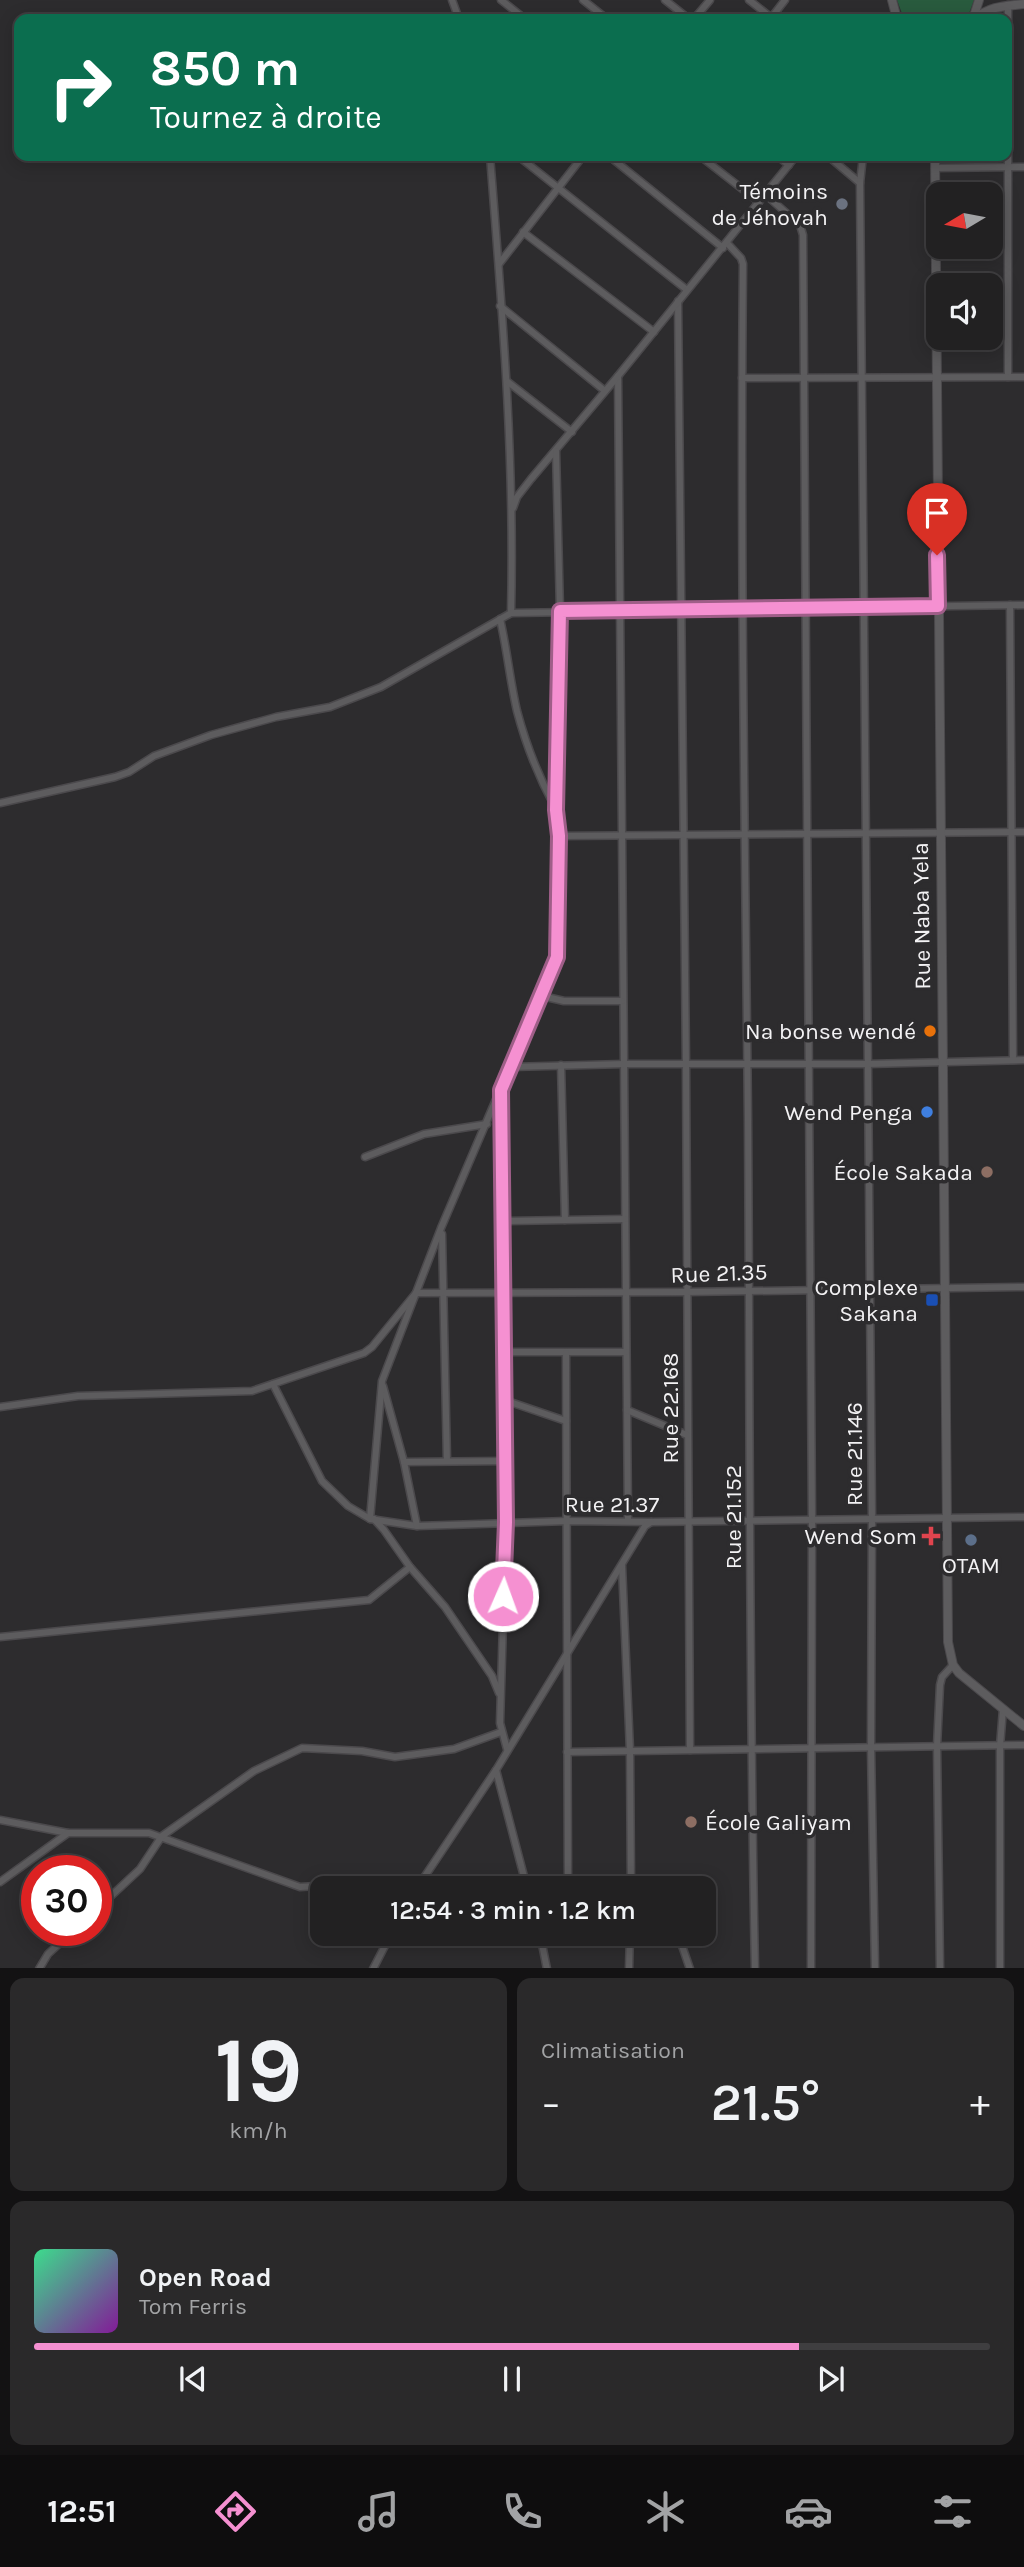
<!DOCTYPE html>
<html lang="fr">
<meta charset="utf-8">
<style>
body{margin:0;font-family:Karla,sans-serif;background:#2a292a;color:#f1f3f6;height:100vh;display:flex;flex-direction:column;font-size:26px;white-space:nowrap}
*{box-sizing:border-box;margin:0}
p{font-size:23px;color:#a2a3a5}
.icon{flex:none;width:38px;height:38px;fill:none;stroke:currentColor;stroke-width:2;stroke-linecap:round;stroke-linejoin:round}
.map{position:relative;height:1968px;overflow:hidden}
.panel{display:flex;flex-direction:column;gap:10px;padding:10px;background:#131213;flex:1}
.panel>*{flex:none}
.top-card{position:absolute;left:14px;top:14px;width:998px;height:147px;border-radius:14px;box-shadow:0 4px 18px #0003,0 0 0 2px #3f3e40;background:#0b6e4f;color:#fff;overflow:hidden}
.needle{width:46px;rotate:260deg}
.buttons{position:absolute;left:926px;top:182px;display:grid;gap:14px}
.buttons a{display:grid;place-items:center;width:77px;height:77px;border-radius:14px;background:#222122;box-shadow:0 4px 18px #0003,0 0 0 2px #3f3e40;font-size:35px}
.speed{position:absolute;left:21px;top:1855px;display:flex;gap:14px;font-size:35px;font-weight:700;text-align:center}
.speed>*{display:grid;place-content:center;width:91px;height:91px;border-radius:50%;background:#222122;box-shadow:0 4px 18px #0003,0 0 0 2px #3f3e40;line-height:1}
.speed .limit{border:10px solid #d22;background:#fff;color:#111}
.pin{position:absolute;display:grid;place-items:center;width:60px;height:60px;color:#fff;margin:-72px -30px;border-radius:50% 50% 50% 0;rotate:-45deg;box-shadow:0 0 7px #0007}
.pin .icon{rotate:45deg}
.me{position:absolute;width:77px;margin:-38px;rotate:2deg;stroke-linejoin:round;filter:drop-shadow(0 0 5px #0008)}
.turn{display:flex;align-items:center;gap:24px;height:147px;padding:0 21px;font-size:32px}
.turn .icon{width:91px;height:91px;stroke-width:2.5}
.turn b{display:block;font-size:49px;line-height:60px}
.big{font-size:52px;font-weight:600;line-height:1.1}
.panel .tile{flex:1;display:flex;flex-direction:column;justify-content:center;gap:10px;min-width:0;padding:0 24px;border-radius:14px;background:#2a292a}
.panel .dial{align-items:center;gap:0}
.dial b{font-size:91px;line-height:1}
.song{display:flex;align-items:center;gap:21px}
.cover{width:84px;height:84px;border-radius:10px;background:linear-gradient(135deg,hsl(150 70% 55%),hsl(290 70% 35%))}
.played{height:7px;border-radius:4px;background:linear-gradient(90deg,#f590d1 80%,#3f3e40 80%)}
.keys{display:flex;justify-content:space-around;direction:ltr}
.heat{display:flex;justify-content:space-between;align-items:center;font-size:38px;direction:ltr}
.panel .tiles{flex:1;display:grid;gap:10px;grid-template-columns:1fr 1fr}
.tile:last-child{grid-column:span 2}
.trip{position:absolute;left:310px;top:1876px;width:406px;height:70px;border-radius:14px;background:#222122;box-shadow:0 4px 18px #0003,0 0 0 2px #3f3e40;font-weight:600;line-height:70px;text-align:center}
.menu{display:flex;height:112px;justify-content:space-around;align-items:center;background:#0e0d0e;color:#a2a3a5}
.menu .icon{width:49px;height:49px}
.menu .current{color:#f590d1}
.menu b{font-size:32px;color:#f1f3f6}
.map>svg:first-child{display:block}
.green{fill:#295b3e}
.lines{fill:none;stroke-linecap:round;stroke-linejoin:round}
.minor-casing{stroke:#4b494c;stroke-width:9}
.tertiary-casing{stroke:#4b494c;stroke-width:10}
.minor{stroke:#5d5c5e;stroke-width:6}
.tertiary{stroke:#5d5c5e;stroke-width:8}
.route-casing{stroke:#9f5e88;stroke-width:18}
.route{stroke:#f590d1;stroke-width:12}
.worship-dot{fill:#6b7280;stroke:#2d2c2e;stroke-width:2.5}
.food-dot{fill:#e8710a;stroke:#2d2c2e;stroke-width:2.5}
.shop-dot{fill:#3f7fe0;stroke:#2d2c2e;stroke-width:2.5}
.education-dot{fill:#8d6e63;stroke:#2d2c2e;stroke-width:2.5}
.transit-dot{fill:#1a4fb4;stroke:#2d2c2e;stroke-width:2.5}
.health-dot{fill:#e0444e;stroke:#2d2c2e;stroke-width:2.5}
.service-dot{fill:#5c6f8a;stroke:#2d2c2e;stroke-width:2.5}
.labels{text-anchor:middle;stroke-width:7;stroke-linejoin:round;paint-order:stroke}
.poi-label{font-size:23px;fill:#f3f2f4;stroke:#2d2c2e;text-anchor:end}
.street-label{font-size:23px;fill:#f3f2f4;stroke:#2d2c2e}
</style>
<div class="map">
<svg width="1024" height="1969" viewBox="0 0 1024 1969">
<rect width="100%" height="100%" fill="#2d2c2e"/>
<polygon class="green" points="897,0 974,0 967,19 904,19"/>
<g class="lines">
<g class="minor-casing">
<g id="minor">
<polyline points="452,0 459,19"/>
<polyline points="501,0 525,19"/>
<polyline points="583,0 607,19"/>
<polyline points="665,0 689,19"/>
<polyline points="749,0 773,19"/>
<polyline points="1008,5 1008,377"/>
<polyline points="771,18 785,0"/>
<polyline points="694,19 710,0"/>
<path d="M490,156C502,308 515,460 511,613"/>
<polyline points="518,156 687,290"/>
<polyline points="609,156 723,248"/>
<polyline points="700,156 759,202"/>
<polyline points="777,156 789,165"/>
<polyline points="828,156 860,183"/>
<polyline points="863,156 860,183 872,1519 871,1748 875,1969"/>
<polyline points="935,168 1024,167"/>
<polyline points="766,195 800,225 803,235 812,1520 811,1969"/>
<polyline points="523,232 654,332"/>
<path d="M727,243L741,258L743,264C740,549 745,835 748,1120C750,1403 749,1686 755,1969"/>
<polyline points="499,264 583,156"/>
<polyline points="678,301 686,1066 690,1750"/>
<polyline points="500,306 605,391"/>
<polyline points="618,376 628,1520"/>
<polyline points="742,378 1024,377"/>
<polyline points="508,382 572,432"/>
<polyline points="513,508 517,497 531,479 618,376 796,156"/>
<polyline points="1010,605 1013,1060"/>
<path d="M500,619C507,649 510,681 517,711C526,745 538,776 555,807"/>
<polyline points="0,803 115,777 129,772 154,756 211,735 276,717 330,707 381,687 511,613 1024,605"/>
<polyline points="559,836 1024,832"/>
<polyline points="542,996 564,1001 622,1001"/>
<polyline points="561,1065 565,1220"/>
<polyline points="510,1067 624,1064 868,1064 1024,1060"/>
<polyline points="501,1095 506,1522 500,1723 507,1749"/>
<polyline points="365,1157 424,1134 487,1124"/>
<polyline points="503,1221 625,1219"/>
<polyline points="442,1234 447,1461"/>
<polyline points="504,1352 626,1352"/>
<polyline points="566,1353 568,1888"/>
<polyline points="273,1384 322,1481 348,1506 370,1519 417,1526 567,1521 651,1522 1024,1517"/>
<polyline points="383,1386 404,1462 417,1526"/>
<polyline points="504,1400 566,1421"/>
<polyline points="0,1407 78,1396 252,1391 364,1353 372,1347 416,1293 687,1292 1024,1287"/>
<polyline points="627,1410 687,1435"/>
<polyline points="404,1462 505,1461"/>
<polyline points="370,1519 382,1381 441,1228 557,957 559,836 557,810 560,611 556,451"/>
<polyline points="374,1519 384,1530 410,1567 445,1607 492,1676 499,1693"/>
<polyline points="622,1566 630,1751 631,1888"/>
<polyline points="0,1637 369,1600 410,1567"/>
<polyline points="567,1752 1024,1745"/>
<polyline points="496,1770 527,1888"/>
<polyline points="0,1820 68,1833"/>
<polyline points="0,1882 68,1833 149,1833 300,1887 366,1883 382,1888"/>
<polyline points="417,1888 496,1770 645,1526 651,1522"/>
<polyline points="96,1910 140,1869 162,1836 254,1771 302,1748 362,1751 395,1757 454,1749 501,1732"/>
<polyline points="540,1934 547,1969"/>
<polyline points="678,1934 690,1969"/>
<polyline points="39,1969 48,1954 74,1930"/>
<polyline points="373,1969 391,1934"/>
<polyline points="629,1969 630,1934"/>
<polyline points="940,1969 937,1746 940,1685 942,1677 953,1665"/>
<polyline points="1000,1969 1000,1746 1003,1709"/>
</g>
</g>
<g class="tertiary-casing">
<g id="tertiary">
<polyline points="892,0 897,19"/>
<polyline points="973,19 979,0"/>
<path d="M975,19C989,6 1006,6 1024,4"/>
<polyline points="935,156 948,1642 953,1665 959,1673 1024,1726"/>
</g>
</g>
<use href="#minor" class="minor"/>
<use href="#tertiary" class="tertiary"/>
</g>
<g class="lines">
<g class="route-casing">
<polyline id="route" points="503,1596 506,1522 501,1090 557,957 559,836 556,810 560,611 938,606 937,555"/>
</g>
<use href="#route" class="route"/>
</g>
<circle class="worship-dot" cx="842" cy="204" r="7"/>
<circle class="food-dot" cx="930" cy="1031" r="7"/>
<circle class="shop-dot" cx="927" cy="1112" r="7"/>
<g class="education-dot">
<circle cx="987" cy="1172" r="7"/>
<circle cx="691" cy="1822" r="7"/>
</g>
<rect class="transit-dot" x="925" y="1293" width="14" height="14" rx="3.5"/>
<path class="health-dot" d="M927.5 1525.5h7v7h7v7h-7v7h-7v-7h-7v-7h7z"/>
<circle class="service-dot" cx="971" cy="1540" r="7"/>
<g class="labels">
<g class="poi-label">
<text x="828" y="199">Témoins<tspan x="828" dy="26">de Jéhovah</tspan></text>
<text x="916" y="1039">Na bonse wendé</text>
<text x="913" y="1120">Wend Penga</text>
<text x="973" y="1180">École Sakada</text>
<text x="918" y="1295">Complexe<tspan x="918" dy="26">Sakana</tspan></text>
<text x="917" y="1544">Wend Som</text>
<text x="971" y="1573" text-anchor="middle">OTAM</text>
<text x="705" y="1830" text-anchor="start">École Galiyam</text>
</g>
<g class="street-label">
<text transform="translate(921 916) rotate(-91)" y="8">Rue Naba Yela</text>
<text transform="translate(719 1273) rotate(-2)" y="8">Rue 21.35</text>
<text transform="translate(670 1408) rotate(-90)" y="8">Rue 22.168</text>
<text transform="translate(854 1454) rotate(-90)" y="8">Rue 21.146</text>
<text x="612" y="1512">Rue 21.37</text>
<text transform="translate(733 1517) rotate(-90)" y="8">Rue 21.152</text>
</g>
</g>
</svg>
<div class="buttons">
<a><svg class="needle" viewBox="-14 -14 28 28"><path d="M0-13l5 13h-10z" fill="#e53935"/><path d="M0 13l5-13h-10z" fill="#a2a3a5"/></svg></a>
<a><svg class="icon" aria-label="sound" viewBox="0 0 24 24"><path d="M4 9h4l5-4v14l-5-4H4zM17 9q2 3 0 6"/></svg></a>
</div>
<div class="speed"><div class="limit">30</div></div>
<div class="pin" style="left:937px;top:555px;background:#d93025"><svg class="icon" aria-label="arrive" viewBox="0 0 24 24"><path d="M6 21V4h12l-3 4 3 4H6"/></svg></div>
<svg class="me" style="left:503px;top:1596px" viewBox="-20 -20 40 40"><circle r="17" fill="#f590d1" stroke="#fff" stroke-width="3"/><path d="M0-11L8 9 0 5-8 9z" fill="#fff"/></svg>
<div class="trip">12:54 · 3 min · 1.2 km</div>
<div class="top-card">
<div class="turn"><svg class="icon" aria-label="right" viewBox="0 0 24 24"><path d="M7 20v-9h11M14 6l5 5-5 5"/></svg><div><b>850 m</b>Tournez à droite</div></div>
</div>
</div>
<section class="panel">
<div class="tiles">
<div class="tile dial"><b>19</b><p>km/h</p></div>
<div class="tile"><p>Climatisation</p>
<div class="heat"><a>−</a><b class="big">21.5°</b><a>+</a></div>
</div>
<div class="tile">
<div class="song"><i class="cover"></i><div><b>Open Road</b><p>Tom Ferris</p></div></div>
<div class="played"></div>
<div class="keys"><svg class="icon" aria-label="previous" viewBox="0 0 24 24"><path d="M18 5L8 12l10 7zM5 5v14"/></svg><svg class="icon" aria-label="pause" viewBox="0 0 24 24"><path d="M8 5v14M16 5v14"/></svg><svg class="icon" aria-label="next" viewBox="0 0 24 24"><path d="M6 5l10 7-10 7zM19 5v14"/></svg></div>
</div>
</div>
</section>
<nav class="menu">
<b>12:51</b>
<svg class="icon current" aria-label="directions" viewBox="0 0 24 24"><path d="M12 3l9 9-9 9-9-9zM9 14v-3h6M13 9l2 2-2 2"/></svg>
<svg class="icon" aria-label="music" viewBox="0 0 24 24"><path d="M9 18V5l10-2v13"/><circle cx="6" cy="18" r="3"/><circle cx="16" cy="16" r="3"/></svg>
<svg class="icon" aria-label="phone" viewBox="0 0 24 24"><path d="M5 4h4l2 5-3 2q2 4 5 5l2-3 5 2v4C11 20 4 13 5 4z"/></svg>
<svg class="icon" aria-label="climate" viewBox="0 0 24 24"><path d="M12 3v18M4 7l16 10M4 17L20 7"/></svg>
<svg class="icon" aria-label="car" viewBox="0 0 24 24"><path d="M5 17H2v-5l4-1 3-4h7l3 4 3 1v5h-3M9 17h6M6 11h13"/><circle cx="7" cy="17" r="2"/><circle cx="17" cy="17" r="2"/></svg>
<svg class="icon" aria-label="filters" viewBox="0 0 24 24"><path d="M4 7h16M4 17h16"/><circle cx="9" cy="7" r="2"/><circle cx="15" cy="17" r="2"/></svg>
</nav>
